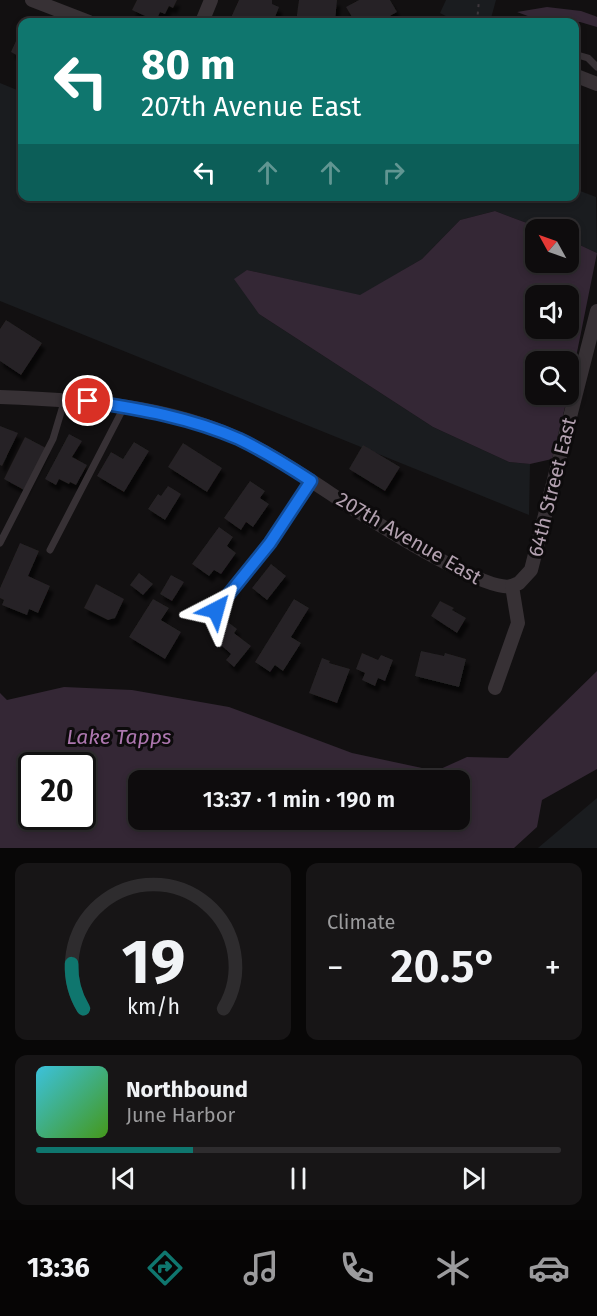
<!DOCTYPE html>
<meta charset="utf-8">
<style>
body{margin:0;font-family:"Fira Sans",sans-serif;background:#171516;color:#f1f3f6;height:100vh;display:flex;flex-direction:column;font-size:22px;white-space:nowrap}
*{box-sizing:border-box;margin:0}
p{font-size:20px;color:#9b9b9d}
.icon{flex:none;width:33px;height:33px;fill:none;stroke:currentColor;stroke-width:2;stroke-linecap:round;stroke-linejoin:round}
.map{position:relative;height:848px;overflow:hidden}
.panel{display:flex;flex-direction:column;gap:15px;padding:15px;background:#080707;flex:1}
.panel>*{flex:none}
.hud{position:absolute;left:18px;top:18px;width:561px;height:183px;border-radius:12px;box-shadow:0 3px 9px #0003,0 0 0 2px #2e2c2e;background:#0f766e;color:#fff;overflow:hidden}
.needle{width:39px;rotate:310deg}
.controls{position:absolute;left:525px;top:219px;display:grid;gap:12px}
.controls a{display:grid;place-items:center;width:54px;height:54px;border-radius:12px;background:#0e0c0d;box-shadow:0 3px 9px #0003,0 0 0 2px #2e2c2e;font-size:30px}
.speed{position:absolute;left:18px;top:752px;display:flex;gap:12px;font-size:30px;font-weight:700;text-align:center}
.speed>*{display:grid;place-content:center;width:78px;height:78px;border-radius:50%;background:#0e0c0d;box-shadow:0 3px 9px #0003,0 0 0 2px #2e2c2e;line-height:1}
.speed .limit{border:3px solid #111;border-radius:9px;background:#fff;color:#111}
.pin{position:absolute;display:grid;place-items:center;width:51px;height:51px;color:#fff;margin:-26px;border:3px solid #fff;border-radius:50%;box-shadow:0 2px 6px #0007}
.me{position:absolute;width:66px;margin:-33px;rotate:39deg;stroke-linejoin:round;filter:drop-shadow(0 0 4px #0008)}
.turn{display:flex;align-items:center;gap:21px;height:126px;padding:0 24px;font-size:27px}
.turn .icon{width:78px;height:78px;stroke-width:2.5}
.turn b{display:block;font-size:42px;line-height:51px}
.lanes{display:flex;align-items:center;height:57px;padding:0 24px;background:#0003;justify-content:center;gap:30px;direction:ltr}
.lanes .off{opacity:.35}
.big{font-size:45px;font-weight:600;line-height:1.1}
.panel .card{flex:1;display:flex;flex-direction:column;justify-content:center;gap:9px;min-width:0;padding:0 21px;border-radius:12px;background:#171516}
.panel .dial{align-items:center;gap:0}
.dial svg{height:156px;overflow:visible;fill:none;stroke:#2e2c2e;stroke-width:7;stroke-linecap:round;text-anchor:middle}
.dial text{fill:#f1f3f6;stroke:none}
.song{display:flex;align-items:center;gap:18px}
.cover{width:72px;height:72px;border-radius:9px;background:linear-gradient(135deg,hsl(190 70% 55%),hsl(100 70% 35%))}
.played{height:6px;border-radius:3px;background:linear-gradient(90deg,#0f766e 30%,#2e2c2e 30%)}
.keys{display:flex;justify-content:space-around;direction:ltr}
.heat{display:flex;justify-content:space-between;align-items:center;font-size:33px;direction:ltr}
.panel .tiles{flex:1;display:grid;gap:15px;grid-template-columns:1fr 1fr}
.card:last-child{grid-column:span 2}
.trip{position:absolute;left:128px;top:770px;width:342px;height:60px;border-radius:12px;background:#0e0c0d;box-shadow:0 3px 9px #0003,0 0 0 2px #2e2c2e;font-weight:600;line-height:60px;text-align:center}
.tab-bar{display:flex;height:96px;justify-content:space-around;align-items:center;background:#060505;color:#9b9b9d}
.tab-bar .icon{width:42px;height:42px}
.tab-bar .current{color:#0f766e}
.tab-bar b{font-size:27px;color:#f1f3f6}
.map>svg:first-child{display:block}
.green{fill:#1a1c1f}
.water{fill:#342735;fill-rule:evenodd}
.building{fill:#262325;filter:url(#shadow)}
.lines{fill:none;stroke-linecap:round;stroke-linejoin:round}
.path{stroke:#3e373c;stroke-width:2;stroke-dasharray:3 4.5;stroke-linecap:butt}
.service{stroke:#373135;stroke-width:7}
.minor{stroke:#373135;stroke-width:14}
.route-casing{stroke:#114b97;stroke-width:15}
.route{stroke:#1a73e8;stroke-width:10}
.labels{text-anchor:middle;stroke-width:6;stroke-linejoin:round;paint-order:stroke}
.street-label{font-size:20px;fill:#b3a1b0;stroke:#0d0b0c}
.water-label{font-size:21px;font-style:italic;fill:#ad77af;stroke:#0d0b0c}
</style>
<div class="map">
<svg width="597" height="848" viewBox="0 0 597 848">
<defs>
<filter id="shadow"><feDropShadow dx="3.5" dy="6" stdDeviation="1.5" flood-color="#0009"/></filter>
</defs>
<rect width="100%" height="100%" fill="#121011"/>
<g class="green">
<polygon points="446,0 496,0 490,22 457,22 440,13"/>
<polygon points="0,83 22,92 22,196 574,196 575,189 596,197 597,253 569,240 568,230 543,229 495,211 460,220 422,259 360,296 247,270 259,314 433,427 509,462 530,464 529,515 0,301"/>
<polygon points="597,798 597,848 538,848"/>
</g>
<g class="water">
<polygon points="547,7 581,11 595,16 597,17 597,27 580,22 544,22 517,12"/>
<path d="M495,211L543,229L536,230V262H568L569,240L597,253L569,392L568,362H536V394L568,395L552,459L530,464L509,462L433,427L259,314L234,279L247,270L360,295L422,259L460,220ZM536,296H568V328H536Z"/>
<path d="M597,671V769L542,800L537,827L514,848H0V693L7,700L64,687L132,690L229,707L352,753L436,771L467,757L508,758ZM32,765H82V816H32ZM138,780H459V819H138Z"/>
</g>
<g class="building">
<polygon points="137,0 177,0 173,8 169,6 165,14 160,12 156,21 132,10"/>
<polygon points="239,0 272,0 272,4 279,7 273,22 229,22"/>
<polygon points="299,0 337,0 335,22 296,22"/>
<polygon points="359,0 390,0 397,12 379,22 355,22 346,7"/>
<polygon points="22,37 22,58 11,52 16,41 20,43"/>
<polygon points="6,320 42,343 21,375 0,361 0,329"/>
<polygon points="0,426 18,433 2,466 0,465"/>
<polygon points="69,434 82,441 72,457 87,465 76,485 70,482 69,484 59,479 56,485 45,479"/>
<polygon points="25,437 46,448 24,490 4,479"/>
<polygon points="134,442 149,451 124,492 97,476 111,452 123,459"/>
<polygon points="183,443 222,468 207,492 168,467"/>
<polygon points="363,445 400,467 385,491 349,469"/>
<polygon points="250,481 265,491 260,498 269,504 253,527 246,522 241,530 224,518"/>
<polygon points="168,486 181,494 165,520 148,509 158,494 161,496"/>
<polygon points="219,527 233,537 227,546 236,553 221,574 214,570 209,576 192,564"/>
<polygon points="20,543 39,551 28,576 50,586 38,613 29,609 27,615 2,605 4,600 0,598 0,588"/>
<polygon points="271,564 286,576 267,600 252,588"/>
<polygon points="139,573 153,584 143,595 130,585"/>
<polygon points="171,575 184,582 172,601 160,594"/>
<polygon points="96,584 124,599 115,618 108,620 84,608"/>
<polygon points="153,599 169,608 161,620 181,632 165,659 129,637"/>
<polygon points="294,599 309,608 291,637 301,643 283,671 275,665 270,672 255,662"/>
<polygon points="440,601 454,608 452,610 466,618 457,633 431,616"/>
<polygon points="228,622 237,629 234,633 251,646 234,667 226,660 231,654 214,639"/>
<polygon points="421,651 444,656 445,653 466,659 459,687 415,676"/>
<polygon points="362,653 378,660 381,655 393,660 385,681 378,678 375,686 362,680 365,673 356,669"/>
<polygon points="322,658 330,661 329,663 350,669 337,703 309,693"/>
</g>
<g class="lines">
<polyline class="path" points="477,22 479,0"/>
<g class="service">
<polyline points="574,54 588,58 597,67"/>
<polyline points="0,543 53,439 65,399"/>
<polyline points="50,550 124,407"/>
<polyline points="197,616 216,610 270,543 311,481"/>
</g>
<g class="minor">
<polyline points="32,0 89,22"/>
<polyline points="202,22 211,0"/>
<polyline points="574,75 597,84"/>
<path d="M0,397C81,400 166,404 241,440C281,459 317,485 354,509C380,525 487,593 512,586"/>
<polyline points="495,688 518,623 512,586 519,583 531,570 597,311"/>
</g>
</g>
<g class="lines">
<g class="route-casing">
<path id="route" d="M88,401C140,409 191,418 239,439C264,451 288,466 311,481L270,543L216,610"/>
</g>
<use href="#route" class="route"/>
</g>
<g class="labels">
<g class="street-label">
<text transform="translate(552 487) rotate(-76)" y="7">64th Street East</text>
<text transform="translate(409 538) rotate(30)" y="7">207th Avenue East</text>
</g>
<g class="water-label">
<text x="119" y="744">Lake Tapps</text>
</g>
</g>
</svg>
<div class="controls">
<a><svg class="needle" viewBox="-14 -14 28 28"><path d="M0-13l5 13h-10z" fill="#e53935"/><path d="M0 13l5-13h-10z" fill="#9b9b9d"/></svg></a>
<a><svg class="icon" aria-label="sound" viewBox="0 0 24 24"><path d="M4 9h4l5-4v14l-5-4H4zM17 9q2 3 0 6"/></svg></a>
<a><svg class="icon" aria-label="search" viewBox="0 0 24 24"><circle cx="10" cy="10" r="6"/><path d="M15 15l6 6"/></svg></a>
</div>
<div class="speed"><div class="limit">20</div></div>
<div class="pin" style="left:88px;top:401px;background:#d93025"><svg class="icon" aria-label="arrive" viewBox="0 0 24 24"><path d="M6 21V4h12l-3 4 3 4H6"/></svg></div>
<svg class="me" style="left:216px;top:610px" viewBox="-20 -20 40 40"><path d="M0-17L14 15 0 8-14 15z" fill="#1a73e8" stroke="#fff" stroke-width="4"/></svg>
<div class="trip">13:37 · 1 min · 190 m</div>
<div class="hud">
<div class="turn"><svg class="icon" aria-label="left" viewBox="0 0 24 24"><path d="M17 20v-9H6M10 6l-5 5 5 5"/></svg><div><b>80 m</b>207th Avenue East</div></div>
<div class="lanes"><svg class="icon" aria-label="left" viewBox="0 0 24 24"><path d="M17 20v-9H6M10 6l-5 5 5 5"/></svg><svg class="icon off" aria-label="ahead" viewBox="0 0 24 24"><path d="M12 20V5M6 11l6-6 6 6"/></svg><svg class="icon off" aria-label="ahead" viewBox="0 0 24 24"><path d="M12 20V5M6 11l6-6 6 6"/></svg><svg class="icon off" aria-label="right" viewBox="0 0 24 24"><path d="M7 20v-9h11M14 6l5 5-5 5"/></svg></div>
</div>
</div>
<section class="panel">
<div class="tiles">
<div class="card dial"><svg viewBox="0 0 100 80">
<path d="M14 69A42 42 0 1 1 86 69"/>
<path d="M14 69A42 42 0 0 1 8 46" stroke="#0f766e"/>
<text x="50" y="56" font-size="32" font-weight="700">19</text>
<text x="50" y="72" font-size="11">km/h</text>
</svg></div>
<div class="card"><p>Climate</p>
<div class="heat"><a>−</a><b class="big">20.5°</b><a>+</a></div>
</div>
<div class="card">
<div class="song"><i class="cover"></i><div><b>Northbound</b><p>June Harbor</p></div></div>
<div class="played"></div>
<div class="keys"><svg class="icon" aria-label="previous" viewBox="0 0 24 24"><path d="M18 5L8 12l10 7zM5 5v14"/></svg><svg class="icon" aria-label="pause" viewBox="0 0 24 24"><path d="M8 5v14M16 5v14"/></svg><svg class="icon" aria-label="next" viewBox="0 0 24 24"><path d="M6 5l10 7-10 7zM19 5v14"/></svg></div>
</div>
</div>
</section>
<nav class="tab-bar">
<b>13:36</b>
<svg class="icon current" aria-label="directions" viewBox="0 0 24 24"><path d="M12 3l9 9-9 9-9-9zM9 14v-3h6M13 9l2 2-2 2"/></svg>
<svg class="icon" aria-label="music" viewBox="0 0 24 24"><path d="M9 18V5l10-2v13"/><circle cx="6" cy="18" r="3"/><circle cx="16" cy="16" r="3"/></svg>
<svg class="icon" aria-label="phone" viewBox="0 0 24 24"><path d="M5 4h4l2 5-3 2q2 4 5 5l2-3 5 2v4C11 20 4 13 5 4z"/></svg>
<svg class="icon" aria-label="climate" viewBox="0 0 24 24"><path d="M12 3v18M4 7l16 10M4 17L20 7"/></svg>
<svg class="icon" aria-label="car" viewBox="0 0 24 24"><path d="M5 17H2v-5l4-1 3-4h7l3 4 3 1v5h-3M9 17h6M6 11h13"/><circle cx="7" cy="17" r="2"/><circle cx="17" cy="17" r="2"/></svg>
</nav>
